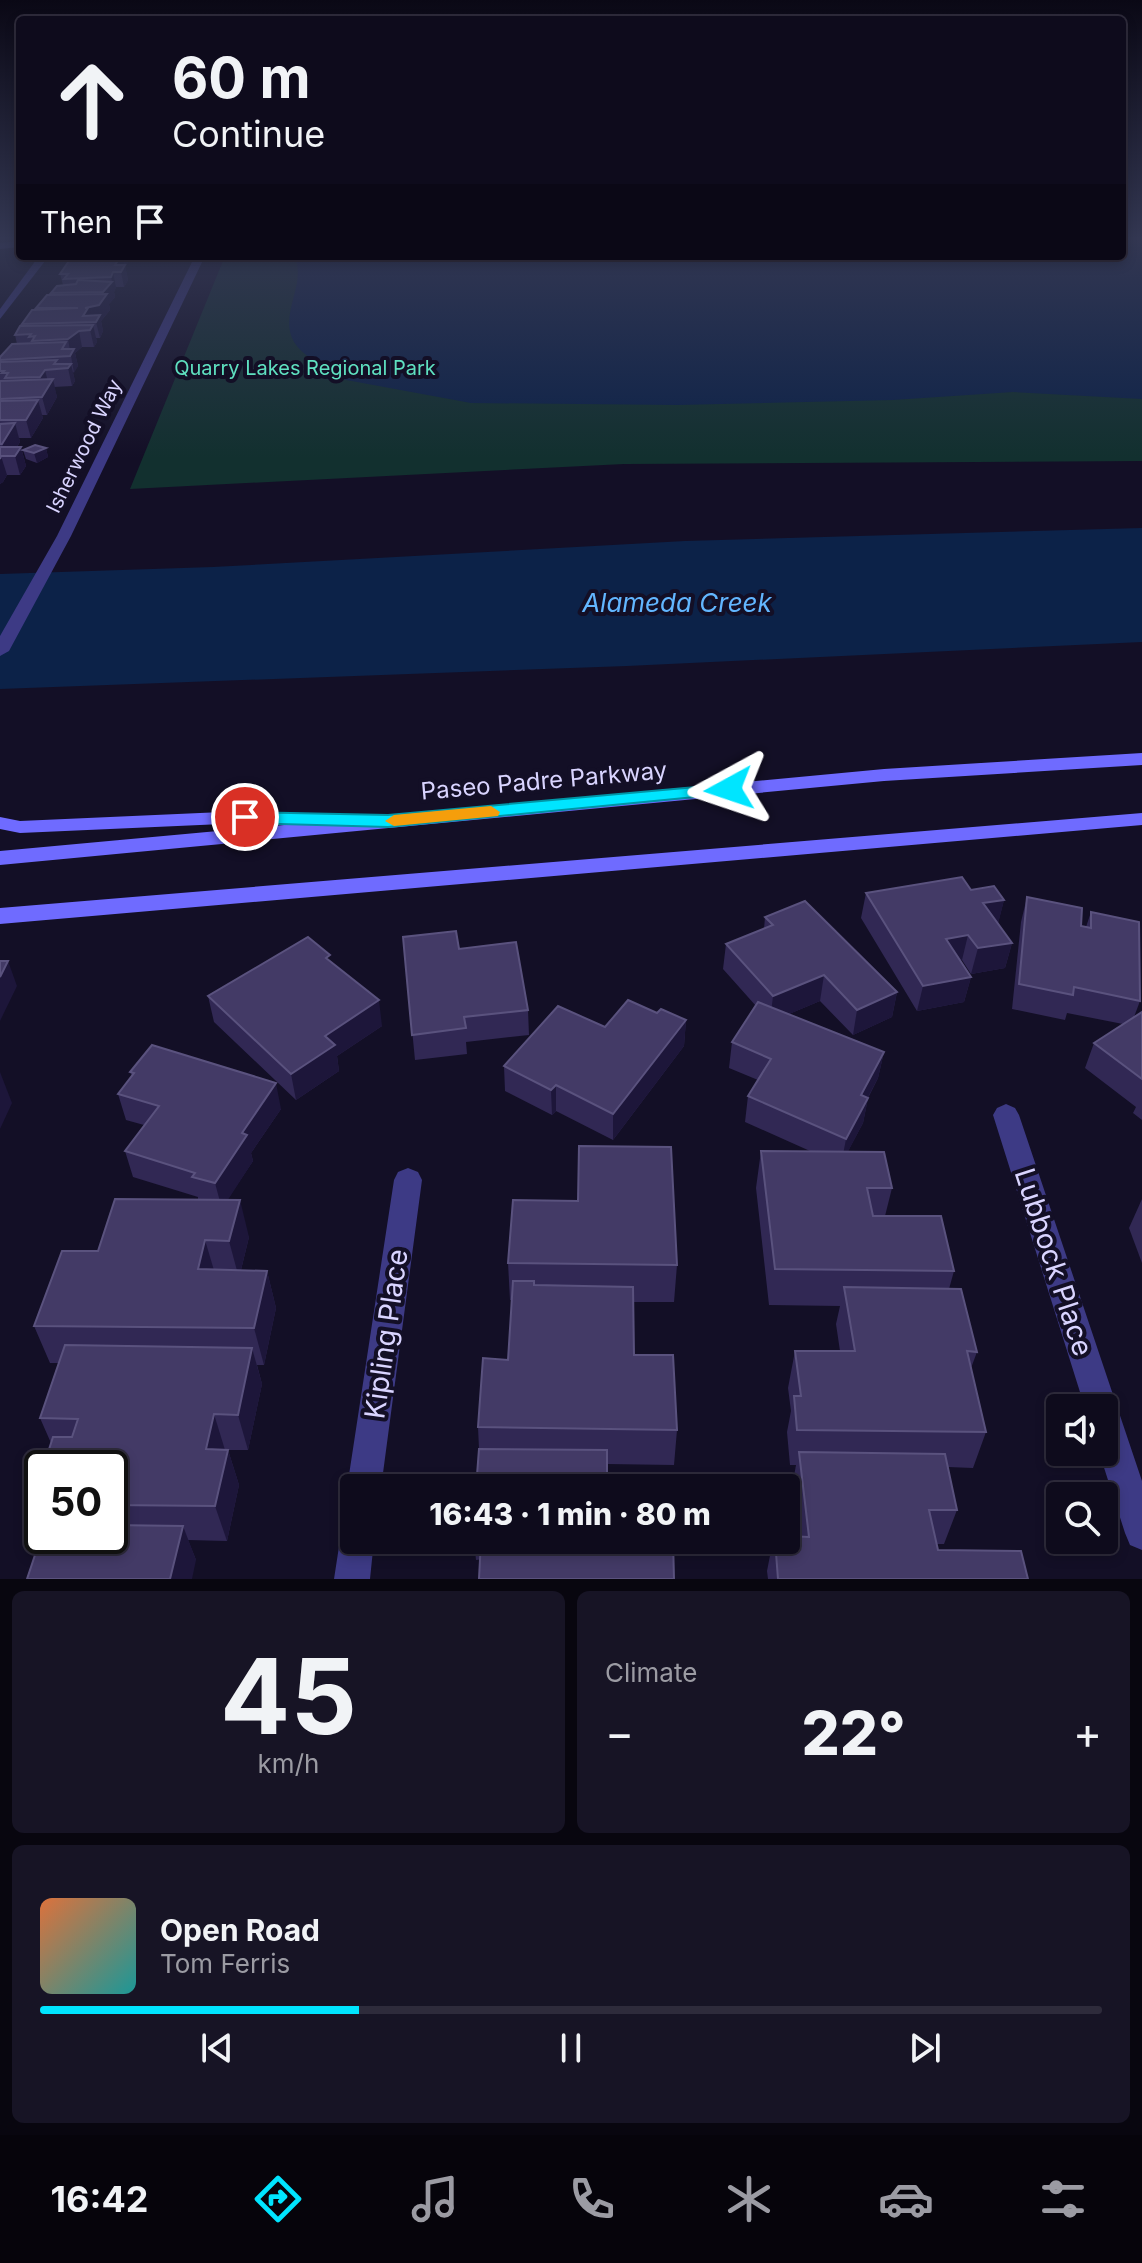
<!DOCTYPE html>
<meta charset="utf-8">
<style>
body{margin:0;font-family:Inter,sans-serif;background:#171425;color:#f1f3f6;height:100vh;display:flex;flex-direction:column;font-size:30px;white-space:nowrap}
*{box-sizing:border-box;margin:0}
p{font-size:26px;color:#9b9ba3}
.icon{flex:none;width:44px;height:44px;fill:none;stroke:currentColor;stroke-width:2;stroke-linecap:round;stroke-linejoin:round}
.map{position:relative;height:1579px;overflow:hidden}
.side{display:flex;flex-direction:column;gap:12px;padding:12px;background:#08060f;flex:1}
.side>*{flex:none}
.hud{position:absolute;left:16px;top:16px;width:1110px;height:244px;border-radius:8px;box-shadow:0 4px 12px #0003,0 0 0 2px #2e2b3b;background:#0e0b1c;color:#f1f3f6;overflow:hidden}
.tools{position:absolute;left:1046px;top:1394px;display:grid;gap:16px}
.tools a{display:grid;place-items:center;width:72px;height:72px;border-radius:8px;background:#0e0b1c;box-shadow:0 4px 12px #0003,0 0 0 2px #2e2b3b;font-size:40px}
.speed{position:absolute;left:24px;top:1450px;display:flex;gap:16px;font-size:40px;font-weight:700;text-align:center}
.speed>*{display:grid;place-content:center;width:104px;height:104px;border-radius:50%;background:#0e0b1c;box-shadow:0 4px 12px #0003,0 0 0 2px #2e2b3b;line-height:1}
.speed .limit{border:4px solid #111;border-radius:12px;background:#fff;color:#111}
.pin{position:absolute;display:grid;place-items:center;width:68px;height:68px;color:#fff;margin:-34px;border:4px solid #fff;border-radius:50%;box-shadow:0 2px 8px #0007}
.me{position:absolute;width:88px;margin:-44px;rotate:265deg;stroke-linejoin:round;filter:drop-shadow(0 0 6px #0008)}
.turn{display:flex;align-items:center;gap:28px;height:168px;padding:0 24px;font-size:36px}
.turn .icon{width:104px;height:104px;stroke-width:2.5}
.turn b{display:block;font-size:56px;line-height:68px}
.then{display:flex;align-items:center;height:76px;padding:0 24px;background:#0003;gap:16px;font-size:30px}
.big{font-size:60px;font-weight:800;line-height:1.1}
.side .widget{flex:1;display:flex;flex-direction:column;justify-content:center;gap:12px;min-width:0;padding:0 28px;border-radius:12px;background:#171425}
.side .dial{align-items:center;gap:0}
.dial b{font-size:104px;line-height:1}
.song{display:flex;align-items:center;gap:24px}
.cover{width:96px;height:96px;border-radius:12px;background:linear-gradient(135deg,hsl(20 70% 55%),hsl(180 70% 35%))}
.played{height:8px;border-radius:4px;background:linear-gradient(90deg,#00e5ff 30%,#2e2b3b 30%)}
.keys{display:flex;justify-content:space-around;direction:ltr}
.heat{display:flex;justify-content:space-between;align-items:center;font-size:44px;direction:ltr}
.side .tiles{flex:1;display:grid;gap:12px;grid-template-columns:1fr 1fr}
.widget:last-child{grid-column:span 2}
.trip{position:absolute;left:340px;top:1474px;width:460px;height:80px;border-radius:8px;background:#0e0b1c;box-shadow:0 4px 12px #0003,0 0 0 2px #2e2b3b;font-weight:800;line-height:80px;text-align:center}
.tabs{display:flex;height:128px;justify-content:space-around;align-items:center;background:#06040b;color:#9b9ba3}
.tabs .icon{width:56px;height:56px}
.tabs .selected{color:#00e5ff}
.tabs b{font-size:36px;color:#f1f3f6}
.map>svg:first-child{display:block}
.green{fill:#12302f}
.water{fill:#0c2248}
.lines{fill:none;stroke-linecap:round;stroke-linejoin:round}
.minor{fill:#3d3a85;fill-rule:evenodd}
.tertiary{fill:#3d3a85;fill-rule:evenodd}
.secondary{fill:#6f6bff;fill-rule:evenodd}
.wall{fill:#312854}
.shaded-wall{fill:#1d163a}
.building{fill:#433a66;stroke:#5a527e;stroke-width:2}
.route{fill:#00e5ff;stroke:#0095a6;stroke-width:2}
.slow{fill:#f59e0b}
.labels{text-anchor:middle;stroke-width:8;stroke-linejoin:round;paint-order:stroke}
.far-park-label{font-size:20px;fill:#5fe0c0;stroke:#130f26}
.far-street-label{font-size:20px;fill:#d9d4ff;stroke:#130f26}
.street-label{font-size:24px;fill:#d9d4ff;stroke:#130f26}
.water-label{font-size:26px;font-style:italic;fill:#62b6ff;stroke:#130f26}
.near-street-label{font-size:28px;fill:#d9d4ff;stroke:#130f26}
</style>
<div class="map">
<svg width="1142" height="1579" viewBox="0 0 1142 1579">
<rect width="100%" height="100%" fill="#130f26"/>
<polygon class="green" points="1122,237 1142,237 1142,461 624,464 130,489 225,256 1122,256"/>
<g class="water">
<path d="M1122,237H1142V399L1013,392L893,400L678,405L471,403L330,377C321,364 302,355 294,342C278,314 308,283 294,256H1122Z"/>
<polygon points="1142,528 1142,642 627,666 0,689 0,574 213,567 685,541"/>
</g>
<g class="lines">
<g class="minor">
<polygon points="20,241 20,247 0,249 0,243"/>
<polygon points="39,256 49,256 0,319 0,309"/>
<polygon points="1006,1104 1015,1108 1019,1115 1142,1481 1142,1550 1130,1545 1125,1533 1099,1452 1104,1452 1104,1408 1085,1408 993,1115 997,1108"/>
<polygon points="408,1168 418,1172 422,1180 381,1488 354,1488 354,1501 347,1488 394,1180 398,1172"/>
<polygon points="354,1524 354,1540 374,1540 370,1579 334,1579 340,1540 345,1528"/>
</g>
<polygon class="tertiary" points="195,256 205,256 71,536 9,651 0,656 0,636 57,536"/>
<g class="secondary">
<polygon points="1142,753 1142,765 884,781 0,865 0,851 284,825 245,823 20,833 0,829 0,817 20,821 245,811 300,813 307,814 310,819 308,823 884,769"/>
<polygon points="1142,813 1142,825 0,924 0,908"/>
</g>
</g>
<g class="wall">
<polygon points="77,256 145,256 142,261 129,261 125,266 128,280 124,287 116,287 114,292 115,297 109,304 110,310 101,321 103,331 100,338 96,338 97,342 94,347 82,347 75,353 78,366 73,373 75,381 72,386 54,387 57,397 47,415 42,415 43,418 31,438 19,438 20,442 17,447 21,447 26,466 20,475 7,475 3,482 0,484 0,357 17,344 15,335 23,326 22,324 37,310 36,308 52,295 51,293 63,285 60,274 77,258"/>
<polygon points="46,448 48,457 37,463 26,459 23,450"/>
<polygon points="971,890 1004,900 998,923 1012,943 1005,968 971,974 962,960 960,960 971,977 964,1002 917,1011 861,918 866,893"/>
<polygon points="1027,897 1081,926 1086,927 1091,912 1140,1001 1134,1017 1142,1012 1142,1120 1133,1113 1136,1107 1085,1068 1094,1043 1123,1024 1067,1013 1065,1020 1012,1009 1021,922"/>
<polygon points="765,917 897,992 892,1017 853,1035 820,1001 789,1014 884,1052 878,1078 868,1098 863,1123 848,1151 892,1188 885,1216 954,1271 949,1289 977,1352 971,1368 986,1432 973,1468 948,1467 957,1510 944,1544 937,1544 938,1550 1028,1579 768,1579 767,1571 773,1540 786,1540 797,1536 792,1487 796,1465 790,1465 787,1432 791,1411 788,1388 795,1351 840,1351 836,1324 840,1306 769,1305 756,1188 761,1151 810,1151 745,1122 748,1096 758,1080 729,1068 732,1042 756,1006 723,969 726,944 764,929"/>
<polygon points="403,937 459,949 528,1010 529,1035 466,1042 467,1054 415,1060"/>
<polygon points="331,961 382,1026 337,1056 339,1071 296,1100 214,1022 208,996"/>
<polygon points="657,1013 686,1020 684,1046 613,1140 556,1111 552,1115 505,1091 504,1066 605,1027"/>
<polygon points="130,1072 281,1109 251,1153 253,1161 227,1200 249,1237 241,1270 267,1271 276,1308 264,1365 257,1365 262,1384 248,1450 228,1450 239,1485 227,1541 188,1540 196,1560 110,1536 110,1468 51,1443 40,1418 59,1363 50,1363 34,1326 98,1251 198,1199 198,1197 133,1177 125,1151 144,1125 126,1120 118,1094 132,1076"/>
<polygon points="1142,1199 1142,1263 1129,1228"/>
<polygon points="508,1263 677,1265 674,1302 633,1302 634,1355 677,1430 674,1465 607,1464 479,1449 478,1427 508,1360 512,1300 510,1300"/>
<polygon points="42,1472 42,1501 36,1490"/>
<polygon points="474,1540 673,1540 476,1560"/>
</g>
<g class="shaded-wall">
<polygon points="121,256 123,256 128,280 124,287 121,272 115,265"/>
<polygon points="124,256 128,256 129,261 126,266"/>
<polygon points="113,272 116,287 114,292 115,297 109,304 110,310 101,321 103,331 100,338 96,322 83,316 85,308 104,299 103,292 112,282 111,277"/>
<polygon points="93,325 97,342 94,347 90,330"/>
<polygon points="79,331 82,347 75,353 78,366 74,373 68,339"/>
<polygon points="71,364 75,381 72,386 68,368"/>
<polygon points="45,370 49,386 53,379 57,397 47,415 42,397 44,394 40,377"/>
<polygon points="38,400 43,418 31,438 26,420"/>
<polygon points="15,423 20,442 11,456 6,456 2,444"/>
<polygon points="21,447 26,466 20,475 15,456"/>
<polygon points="46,448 48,457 37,463 34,453"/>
<polygon points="1,456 7,475 3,482 0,484 0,459"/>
<polygon points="1004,900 998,924 983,903"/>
<polygon points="968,935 962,960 940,964 946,939"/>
<polygon points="1012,943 1005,968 971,974 978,948"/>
<polygon points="8,961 17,986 0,1021 0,977"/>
<polygon points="824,975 820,1001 770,1022 773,996"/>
<polygon points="971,977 964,1002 917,1011 923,986"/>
<polygon points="897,992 892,1017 853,1035 857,1010"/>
<polygon points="379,1000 382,1026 337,1056 339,1071 296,1100 291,1074 325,1036"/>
<polygon points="686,1020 684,1046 613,1140 613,1114"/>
<polygon points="884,1052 878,1078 856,1120 861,1095"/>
<polygon points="0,1072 12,1103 0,1129"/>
<polygon points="276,1083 281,1109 251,1153 253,1161 222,1209 215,1183 242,1133"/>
<polygon points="556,1085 556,1111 552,1115 551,1090"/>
<polygon points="868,1098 863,1123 841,1165 846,1139"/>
<polygon points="240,1200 249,1237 239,1278 229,1241"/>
<polygon points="205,1240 216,1277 198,1269"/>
<polygon points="267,1271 276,1308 264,1365 254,1328"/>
<polygon points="252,1348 262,1384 248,1450 238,1415"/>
<polygon points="214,1414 225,1450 206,1449"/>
<polygon points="228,1450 239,1485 227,1541 215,1506"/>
<polygon points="183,1526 196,1560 192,1579 170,1579"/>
</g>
<g class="building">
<polygon points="93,256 121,256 115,265 125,265 121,272 113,272 111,277 64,279 68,274 60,274 71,258"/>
<polygon points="78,280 112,282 103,292 51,293 57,286 76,284"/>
<polygon points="107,294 99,305 85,308 88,308 83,316 100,315 96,322 22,324 32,310 78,308 36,308 47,295"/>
<polygon points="93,325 90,330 79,331 68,339 32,341 35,336 29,337 31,334 15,335 20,326"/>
<polygon points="66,342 62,349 74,349 70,356 0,360 0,357 12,344"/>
<polygon points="57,360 54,364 71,364 68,368 45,370 40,377 5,378 8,373 2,373 4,371 0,371 0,362"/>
<polygon points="53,379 42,397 0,399 0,381"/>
<polygon points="38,400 26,420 0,420 0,401"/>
<polygon points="15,423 2,444 0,444 0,424"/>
<polygon points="35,445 46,448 34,453 23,450"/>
<polygon points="0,447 21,447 15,456 1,456 0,459"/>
<polygon points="962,877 971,890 994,886 1004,900 983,903 1012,943 978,948 968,935 946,939 971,977 923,986 866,893"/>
<polygon points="1027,897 1082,908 1081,926 1091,928 1091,912 1139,922 1140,1001 1074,987 1073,995 1019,984"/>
<polygon points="805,901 897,992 857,1010 824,975 773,996 726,944 773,925 765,917"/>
<polygon points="456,931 459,949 516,942 528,1010 464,1017 466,1028 412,1035 403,937"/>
<polygon points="308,937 330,955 326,958 379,1000 325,1036 335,1045 291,1074 208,996"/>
<polygon points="0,961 8,961 0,977"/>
<polygon points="628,1000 657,1013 661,1009 686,1020 613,1114 556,1085 551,1090 504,1066 558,1006 605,1027"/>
<polygon points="758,1002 884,1052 861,1095 868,1098 846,1139 748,1096 771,1059 732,1042"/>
<polygon points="1142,1012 1142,1079 1094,1043"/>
<polygon points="152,1045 276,1083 242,1133 247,1135 215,1183 192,1177 195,1173 125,1151 159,1106 118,1094 134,1073 130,1072"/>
<polygon points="579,1146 671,1147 677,1265 508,1263 513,1200 578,1201"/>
<polygon points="761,1151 884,1152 892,1188 867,1188 873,1216 941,1216 954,1271 775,1269"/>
<polygon points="115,1199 240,1200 229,1241 205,1240 198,1269 267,1271 254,1328 34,1326 62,1251 98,1251"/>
<polygon points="513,1281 534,1281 534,1285 633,1287 634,1355 673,1355 677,1430 478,1427 483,1358 508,1360"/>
<polygon points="844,1287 961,1289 977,1352 967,1351 986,1432 797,1430 794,1396 801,1396 795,1351 855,1351"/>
<polygon points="65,1345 252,1348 238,1415 214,1414 206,1449 228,1450 215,1506 110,1505 110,1468 43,1468 53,1437 72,1437 78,1419 40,1418"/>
<polygon points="479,1449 607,1450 607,1488 476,1488"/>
<polygon points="799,1452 945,1454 957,1510 929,1510 938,1550 1021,1551 1028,1579 778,1579 775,1540 786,1540 786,1536 809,1537"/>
<polygon points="42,1472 42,1490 36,1490"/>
<polygon points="110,1525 183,1526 170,1579 27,1579 42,1534 42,1536 110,1536"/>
<polygon points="481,1540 673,1540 674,1579 479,1579"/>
</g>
<linearGradient id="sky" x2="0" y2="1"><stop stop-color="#0a0815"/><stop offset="0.52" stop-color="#333752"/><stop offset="1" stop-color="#333752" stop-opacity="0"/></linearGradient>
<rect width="1142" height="458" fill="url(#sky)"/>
<polygon class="route" points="729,784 738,789 736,793 388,827 245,823 236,817 245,812 388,815"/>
<polygon class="slow" points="491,806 500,812 498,816 394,826 385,821 394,815"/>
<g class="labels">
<g class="far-park-label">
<text x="305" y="375">Quarry Lakes Regional Park</text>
</g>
<g class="far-street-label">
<text transform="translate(84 446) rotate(-64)" y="7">Isherwood Way</text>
</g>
<g class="street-label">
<text transform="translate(544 781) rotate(-5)" y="8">Paseo Padre Parkway</text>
</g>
<g class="water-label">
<text x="677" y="612">Alameda Creek</text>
</g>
<g class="near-street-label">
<text transform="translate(1054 1262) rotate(72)" y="10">Lubbock Place</text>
<text transform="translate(386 1334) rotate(-82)" y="10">Kipling Place</text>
</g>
</g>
</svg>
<div class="tools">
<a><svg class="icon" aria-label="sound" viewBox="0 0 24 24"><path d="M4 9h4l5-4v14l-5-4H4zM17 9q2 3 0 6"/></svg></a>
<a><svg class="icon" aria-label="search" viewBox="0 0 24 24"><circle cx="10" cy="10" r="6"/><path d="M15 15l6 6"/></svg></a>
</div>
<div class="speed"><div class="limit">50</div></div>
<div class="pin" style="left:245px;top:817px;background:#d93025"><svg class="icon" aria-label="arrive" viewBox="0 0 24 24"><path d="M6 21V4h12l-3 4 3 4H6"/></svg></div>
<svg class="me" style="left:729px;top:789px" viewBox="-20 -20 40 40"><path d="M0-17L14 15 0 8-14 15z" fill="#00e5ff" stroke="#fff" stroke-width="4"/></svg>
<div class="trip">16:43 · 1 min · 80 m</div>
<div class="hud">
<div class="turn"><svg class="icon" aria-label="ahead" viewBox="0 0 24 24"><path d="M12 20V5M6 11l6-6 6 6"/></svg><div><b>60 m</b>Continue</div></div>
<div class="then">Then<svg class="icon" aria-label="arrive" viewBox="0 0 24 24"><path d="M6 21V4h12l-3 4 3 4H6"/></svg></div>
</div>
</div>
<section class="side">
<div class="tiles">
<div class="widget dial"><b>45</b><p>km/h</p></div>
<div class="widget"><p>Climate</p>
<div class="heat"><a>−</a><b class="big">22°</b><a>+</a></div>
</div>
<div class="widget">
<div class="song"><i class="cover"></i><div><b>Open Road</b><p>Tom Ferris</p></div></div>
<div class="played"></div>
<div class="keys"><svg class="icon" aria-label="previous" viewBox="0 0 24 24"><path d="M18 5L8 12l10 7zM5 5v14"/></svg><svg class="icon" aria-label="pause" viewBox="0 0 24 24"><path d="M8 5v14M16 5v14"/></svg><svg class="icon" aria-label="next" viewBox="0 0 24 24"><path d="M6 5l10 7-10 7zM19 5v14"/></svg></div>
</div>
</div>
</section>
<nav class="tabs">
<b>16:42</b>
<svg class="icon selected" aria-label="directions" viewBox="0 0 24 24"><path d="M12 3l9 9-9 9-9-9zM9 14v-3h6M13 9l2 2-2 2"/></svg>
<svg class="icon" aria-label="music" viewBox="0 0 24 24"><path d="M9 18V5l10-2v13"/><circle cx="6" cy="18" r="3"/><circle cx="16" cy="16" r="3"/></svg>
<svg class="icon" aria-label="phone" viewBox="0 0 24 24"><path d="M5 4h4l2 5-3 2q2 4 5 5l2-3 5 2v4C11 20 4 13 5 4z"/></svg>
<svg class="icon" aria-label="climate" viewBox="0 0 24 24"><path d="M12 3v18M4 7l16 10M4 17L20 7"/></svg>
<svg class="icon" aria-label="car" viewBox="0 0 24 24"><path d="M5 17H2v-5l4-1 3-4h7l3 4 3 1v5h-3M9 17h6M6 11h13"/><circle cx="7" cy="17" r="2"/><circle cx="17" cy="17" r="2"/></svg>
<svg class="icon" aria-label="filters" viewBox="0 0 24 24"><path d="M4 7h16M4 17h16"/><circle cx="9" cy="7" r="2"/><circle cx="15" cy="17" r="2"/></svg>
</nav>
